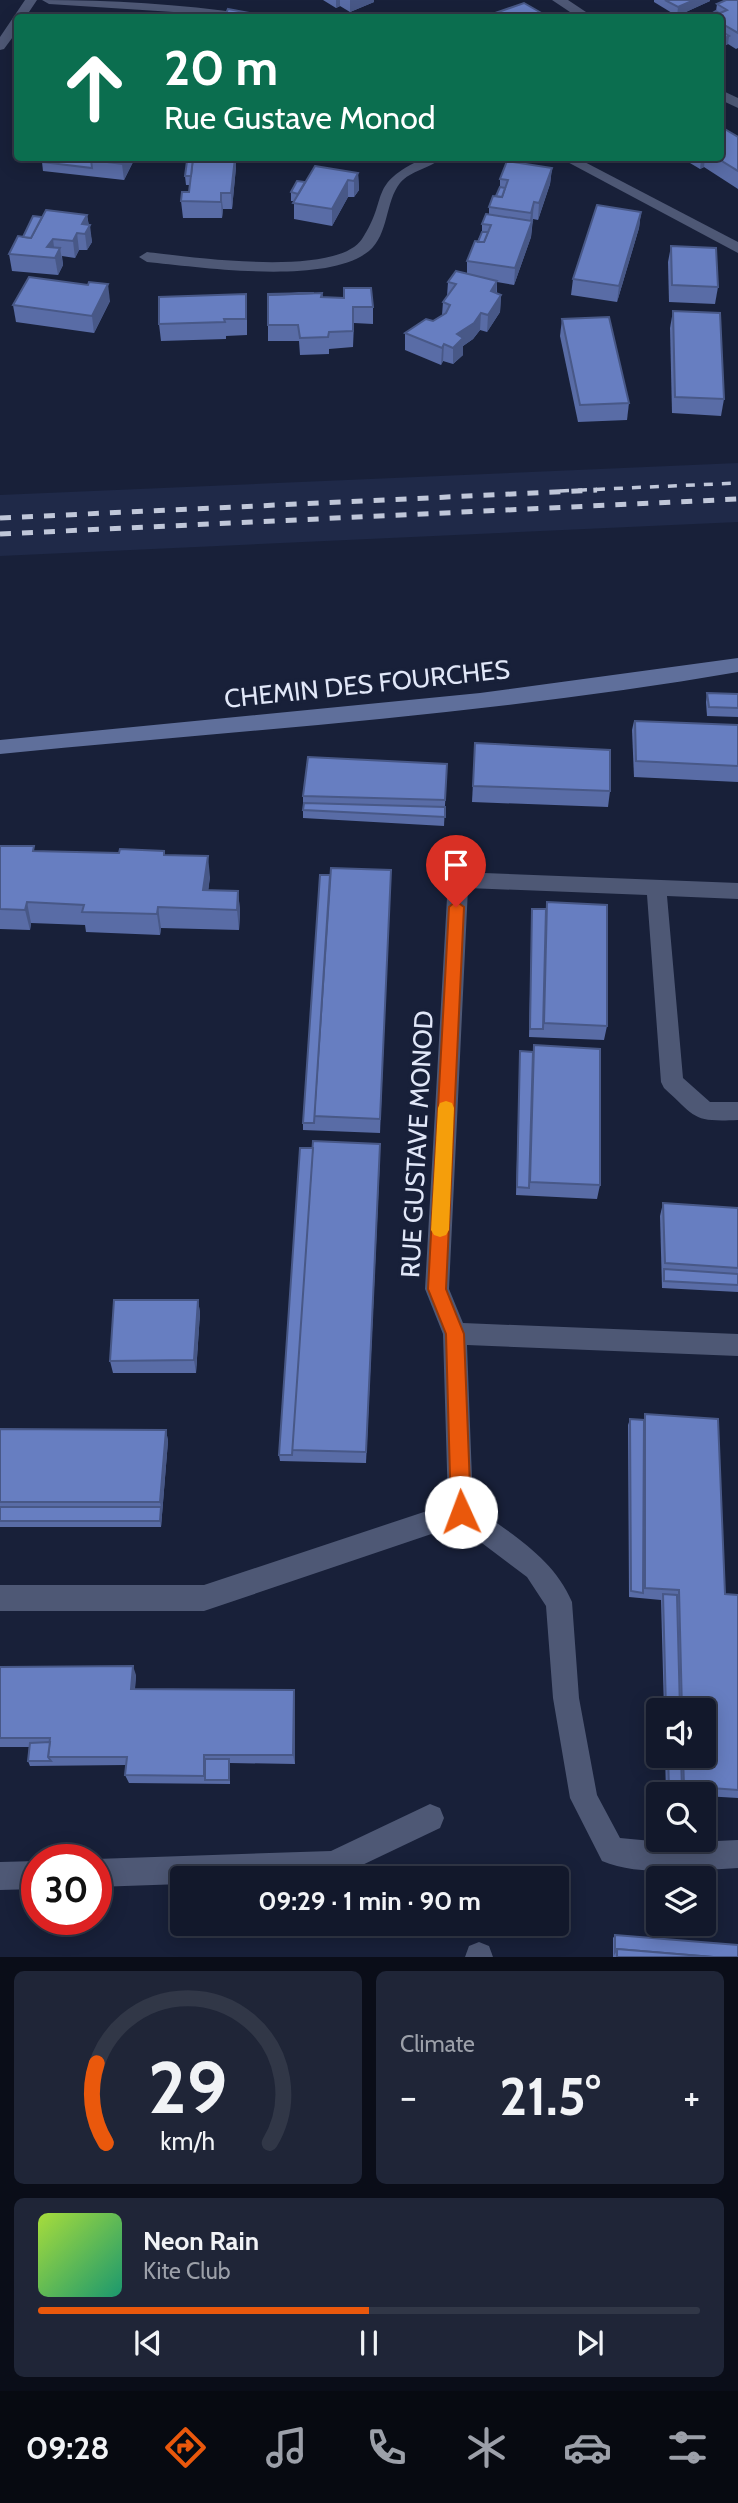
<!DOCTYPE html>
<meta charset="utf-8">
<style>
body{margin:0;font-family:Cabin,sans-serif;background:#1f2537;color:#f1f3f6;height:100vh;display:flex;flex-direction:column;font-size:26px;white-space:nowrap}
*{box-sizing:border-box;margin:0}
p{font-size:23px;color:#9ca0a9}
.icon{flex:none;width:38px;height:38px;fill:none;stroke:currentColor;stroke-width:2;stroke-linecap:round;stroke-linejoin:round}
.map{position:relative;height:1957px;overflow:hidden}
.side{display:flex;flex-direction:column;gap:14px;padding:14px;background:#0a0d18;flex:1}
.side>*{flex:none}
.guide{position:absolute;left:14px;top:14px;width:710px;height:147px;border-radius:7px;box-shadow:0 4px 18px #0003,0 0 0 2px #313747;background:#0b6e4f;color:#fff;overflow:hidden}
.controls{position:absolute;left:646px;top:1698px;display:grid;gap:14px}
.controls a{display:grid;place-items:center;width:70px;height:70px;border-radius:7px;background:#12182b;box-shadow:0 4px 18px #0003,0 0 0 2px #313747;font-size:35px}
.speed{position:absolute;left:21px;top:1844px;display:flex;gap:14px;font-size:35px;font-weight:700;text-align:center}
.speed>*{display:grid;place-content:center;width:91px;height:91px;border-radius:50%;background:#12182b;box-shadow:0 4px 18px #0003,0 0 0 2px #313747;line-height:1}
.speed .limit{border:10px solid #d22;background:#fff;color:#111}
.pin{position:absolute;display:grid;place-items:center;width:60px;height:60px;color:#fff;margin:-72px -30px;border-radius:50% 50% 50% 0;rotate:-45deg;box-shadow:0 0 7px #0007}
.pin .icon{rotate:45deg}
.me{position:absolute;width:77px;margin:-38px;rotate:358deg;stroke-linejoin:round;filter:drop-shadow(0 0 5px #0008)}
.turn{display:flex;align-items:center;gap:24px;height:147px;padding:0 35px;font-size:32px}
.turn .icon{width:91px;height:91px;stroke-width:2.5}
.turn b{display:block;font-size:49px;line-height:60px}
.big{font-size:52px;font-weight:700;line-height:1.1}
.side .tile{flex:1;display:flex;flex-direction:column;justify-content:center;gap:10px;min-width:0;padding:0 24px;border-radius:10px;background:#1f2537}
.side .dial{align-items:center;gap:0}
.dial svg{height:182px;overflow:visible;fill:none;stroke:#313747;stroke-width:7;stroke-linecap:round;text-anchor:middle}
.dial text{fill:#f1f3f6;stroke:none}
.song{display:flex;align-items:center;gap:21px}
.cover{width:84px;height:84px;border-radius:10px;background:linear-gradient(135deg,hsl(80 70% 55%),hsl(160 70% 35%))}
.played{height:7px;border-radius:4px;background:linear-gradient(90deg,#ea580c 50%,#313747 50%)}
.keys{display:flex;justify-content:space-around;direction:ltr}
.heat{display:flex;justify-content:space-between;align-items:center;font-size:38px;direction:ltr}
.side .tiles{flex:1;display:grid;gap:14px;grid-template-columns:1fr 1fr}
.tile:last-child{grid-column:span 2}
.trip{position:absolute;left:170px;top:1866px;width:399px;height:70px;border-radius:7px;background:#12182b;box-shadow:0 4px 18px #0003,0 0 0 2px #313747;font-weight:700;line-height:70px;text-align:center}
.tab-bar{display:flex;height:112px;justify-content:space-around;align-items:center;background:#070a11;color:#9ca0a9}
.tab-bar .icon{width:49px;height:49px}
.tab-bar .active{color:#ea580c}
.tab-bar b{font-size:32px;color:#f1f3f6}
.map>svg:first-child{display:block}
.built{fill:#1f2948}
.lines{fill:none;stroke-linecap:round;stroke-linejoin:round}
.lane{fill:#4e5875;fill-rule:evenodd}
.street{fill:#4e5875;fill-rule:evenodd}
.secondary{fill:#5f6f9b;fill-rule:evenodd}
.rail-far1{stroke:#c0c7d9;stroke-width:3.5;stroke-dasharray:9 9;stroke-linecap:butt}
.rail{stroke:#c0c7d9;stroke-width:5;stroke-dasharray:11 11;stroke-linecap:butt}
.wall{fill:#596ca6}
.shaded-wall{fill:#485887}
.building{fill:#677ec1;stroke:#485887;stroke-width:2}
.route{fill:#ea580c;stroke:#983908;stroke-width:2}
.slow{fill:#f59e0b}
.labels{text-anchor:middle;stroke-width:7;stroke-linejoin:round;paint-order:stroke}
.street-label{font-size:26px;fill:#e1e7f8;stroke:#182039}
</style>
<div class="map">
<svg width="738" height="1957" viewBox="0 0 738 1957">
<rect width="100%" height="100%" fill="#182039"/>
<polygon class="built" points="738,463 738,522 0,556 0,495"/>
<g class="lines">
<polygon class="lane" points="25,0 37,0 25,18 18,18 18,30 4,49 0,50 0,37"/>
<g class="street">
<path d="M42,0C112,0 179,4 248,14L254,18H219L189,13L49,4Z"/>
<polygon points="552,0 568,0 595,18 579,18"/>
<polygon points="721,90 738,98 738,108 721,100"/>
<path d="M424,158H441C430,169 411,170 400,183C385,202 389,234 369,251C326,286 200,267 147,262L139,257L147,252C190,257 336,278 362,239C390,197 366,185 424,158Z"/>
<polygon points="560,158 577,158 738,242 738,253"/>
<path d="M458,872L738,883V899L667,896L683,1078L710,1102H738V1120C692,1122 697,1118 664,1088L661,1082L647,895L468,888L449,1289L463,1323L738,1334V1356L467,1345L473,1506C511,1534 553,1557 572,1602L579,1698L597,1795L620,1838L673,1843L738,1840V1868C697,1870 640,1877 602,1861L570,1798L553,1698L546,1606L527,1577L458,1525L204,1611H0V1585H204L448,1504L443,1334L425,1289L448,880L451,874Z"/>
<polygon points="430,1804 440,1808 444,1818 440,1828 335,1878 182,1878 182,1884 96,1887 96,1860 93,1860 96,1859 331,1851"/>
<polygon points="37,1861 37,1889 0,1890 0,1862"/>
<polygon points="479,1942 489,1946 493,1957 465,1957 469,1946"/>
</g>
<path class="secondary" d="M738,658V672C495,714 246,730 0,754V740L480,693Z"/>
<polyline class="rail-far1" points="560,491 738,483"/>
<g class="rail">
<polyline points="0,518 597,490"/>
<polyline points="0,534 738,499"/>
</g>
</g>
<g class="wall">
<polygon points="323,0 374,0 374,2 350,12 340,6 336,8"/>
<polygon points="654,0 710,0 710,1 677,16 654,2"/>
<polygon points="738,0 738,48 736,49 728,44 722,47 721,47 721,18 710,18 711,14 716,11 717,4"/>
<polygon points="738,137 738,189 704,167 700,169 685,160 686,158 721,158"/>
<polygon points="45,158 135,158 124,180 43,171 42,162"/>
<polygon points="236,167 232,209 223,209 222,218 183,218 181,201 189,192 190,185 186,185 185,176"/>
<polygon points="552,168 550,184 538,220 533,219 531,237 514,285 497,282 497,293 501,295 500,312 487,332 480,330 473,339 463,346 463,355 453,364 443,361 441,365 405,350 405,333 433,321 442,315 443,302 447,296 448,282 467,273 467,261 482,232 482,224 489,214 489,207 496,196 500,187 500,179"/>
<polygon points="358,173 359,190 354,197 348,197 332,226 294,219 294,201 291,201 291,192 305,182"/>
<polygon points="641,212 639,228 617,302 571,295 573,279"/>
<polygon points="87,215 92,242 87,250 79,250 75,258 62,256 63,265 58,275 12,271 9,254 23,237 42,217"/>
<polygon points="671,246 718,287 715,304 669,302 668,262"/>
<polygon points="88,285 110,301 94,333 16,322 13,305"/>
<polygon points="322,293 323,297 373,307 373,324 354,323 353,347 329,349 329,354 300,355 299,341 268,341 268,325"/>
<polygon points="247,311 247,335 226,336 226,339 161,341 159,324"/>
<polygon points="673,311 724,399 721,416 672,413 670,328"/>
<polygon points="562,319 629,403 627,420 578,422 560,336"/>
<polygon points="707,693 738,694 738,717 707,716 706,702"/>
<polygon points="634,721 738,725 738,782 634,777 632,730"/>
<polygon points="475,743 610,791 608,807 472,802"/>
<polygon points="447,764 444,826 303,818 303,796"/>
<polygon points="0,846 35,851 165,855 210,877 208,890 238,891 240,911 239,930 161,928 160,935 86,932 85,925 31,923 30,930 0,929"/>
<polygon points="390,885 380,1133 303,1130 303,1123"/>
<polygon points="547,902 607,1026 604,1040 529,1037 532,909 546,909"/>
<polygon points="534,1045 600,1185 597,1199 516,1195 520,1051 533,1052"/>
<polygon points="380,1158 366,1463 280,1461 279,1455"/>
<polygon points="663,1203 738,1208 738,1292 662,1288 660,1216"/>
<polygon points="198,1300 200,1313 196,1373 113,1373 110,1361"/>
<polygon points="645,1414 725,1594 738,1595 738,1798 704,1796 704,1794 666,1793 665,1755 704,1755 704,1710 664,1710 661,1600 629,1597 628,1425 630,1419 644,1420"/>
<polygon points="0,1429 166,1430 168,1441 161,1527 0,1527"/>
<polygon points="0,1667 136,1675 135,1689 294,1690 295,1699 295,1764 230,1763 230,1784 129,1783 125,1775 126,1765 30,1766 28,1761 29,1747 0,1747"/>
<polygon points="615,1935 738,1957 613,1957 613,1938"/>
</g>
<g class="shaded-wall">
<polygon points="336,0 340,0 340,6 336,8"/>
<polygon points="350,0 374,0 374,2 350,12"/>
<polygon points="694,0 710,0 710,1 677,16 678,7"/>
<polygon points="729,36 728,44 722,47 723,39"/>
<polygon points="125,158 135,158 124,180 122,164"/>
<polygon points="235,158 236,158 236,167 232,209 231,193"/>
<polygon points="705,158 704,167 700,169 701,160"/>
<polygon points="552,168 550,184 538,220 539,203"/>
<polygon points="358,173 359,190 354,197 354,181"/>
<polygon points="348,180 348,197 332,226 332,209"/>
<polygon points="221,193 223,209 222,218 221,202"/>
<polygon points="534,202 531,237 514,285 515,268 529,228 531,213"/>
<polygon points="641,212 639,228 617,302 619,286"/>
<polygon points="87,215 89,228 90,225 92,242 87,250 85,234 82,224"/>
<polygon points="77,233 79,250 75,258 73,241"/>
<polygon points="53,239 55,255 47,247"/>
<polygon points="60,248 63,265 58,275 55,258"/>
<polygon points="497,281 496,298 491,291"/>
<polygon points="108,284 110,301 94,333 92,316"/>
<polygon points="501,295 500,312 487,332 488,315"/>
<polygon points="481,313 480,330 473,339 463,346 463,355 453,364 453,348 457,334"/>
<polygon points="444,344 443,361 441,365 442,348"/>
<polygon points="208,856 210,877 206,910 203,890"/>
<polygon points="238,891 240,911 239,930 237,910"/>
<polygon points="27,902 31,923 30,930 25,910"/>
<polygon points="158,907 161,928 160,935 157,914"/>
<polygon points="198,1300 200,1313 196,1373 194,1360"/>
<polygon points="166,1430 168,1441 161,1527 160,1521 161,1507 160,1502"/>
<polygon points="133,1666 136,1675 134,1698 131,1689"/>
<polygon points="294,1690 295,1699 295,1764 293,1755"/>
</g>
<g class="building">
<polygon points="665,0 694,0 678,7"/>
<polygon points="726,0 738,0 738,33 721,23 721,18 711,17 727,10 717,4"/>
<polygon points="524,3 550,18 481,18"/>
<polygon points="228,9 276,18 224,18"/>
<polygon points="716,11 719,13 714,16 711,14"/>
<polygon points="448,14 453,18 439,18"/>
<polygon points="721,31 729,36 723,39 721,37"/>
<polygon points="723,128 738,137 738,171 717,158 721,158 721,129"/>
<polygon points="45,158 68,158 91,160 92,168 42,162"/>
<polygon points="92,158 125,158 122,164 91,160"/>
<polygon points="193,158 235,158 231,193 221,193 221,202 181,201 182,192 189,192"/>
<polygon points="193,158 191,176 185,176 187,161"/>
<polygon points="507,161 552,168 539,203 534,202 531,213 489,207 493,196 502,197 508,180 500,179"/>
<polygon points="315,166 358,173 354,181 348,180 332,209 293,203"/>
<polygon points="297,181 305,182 298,194 291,192"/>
<polygon points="500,187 505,188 502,197 496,196"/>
<polygon points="597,205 641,212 619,286 573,279"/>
<polygon points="46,210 87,215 82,224 90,225 85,234 77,233 73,241 53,239 47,247 60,248 55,258 9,254 18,236 31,238"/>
<polygon points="486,214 532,221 515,268 467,261 475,241 484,242 491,225 482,224"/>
<polygon points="33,216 42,217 31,238 23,237"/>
<polygon points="482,232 488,232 484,242 478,242"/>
<polygon points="671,246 716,248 718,287 672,285"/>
<polygon points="456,271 497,281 491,291 501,295 488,315 481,313 474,323 457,334 463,338 453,348 444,344 442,348 405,333 426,319 433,321 446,313 450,305 443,302 456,284 448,282"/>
<polygon points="29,277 88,285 89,282 108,284 92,316 13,305"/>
<polygon points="344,288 371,288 373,307 353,307 353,331 329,332 328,337 300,338 298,325 268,325 268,295 322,293 321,297 344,298"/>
<polygon points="314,293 268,295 268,294"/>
<polygon points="246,294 246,319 224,319 225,322 159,324 159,297"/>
<polygon points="673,311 720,313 724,399 675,397"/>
<polygon points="609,317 629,403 580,405 562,319"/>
<polygon points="707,693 738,694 738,708 709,707"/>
<polygon points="635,721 738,725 738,766 636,761"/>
<polygon points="475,743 610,750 610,791 473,786"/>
<polygon points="308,757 447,764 445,800 303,796"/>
<polygon points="304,803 445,807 445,817 303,810"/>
<polygon points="0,846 34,846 33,851 119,853 120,849 164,851 164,855 208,856 203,890 238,891 237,910 158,907 157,914 82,912 84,905 27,902 25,910 0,909"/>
<polygon points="331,868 391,870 380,1119 314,1116"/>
<polygon points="320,875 330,875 314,1123 303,1123"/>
<polygon points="547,902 607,905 607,1026 544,1023"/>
<polygon points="532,909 546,909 543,1029 530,1029"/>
<polygon points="534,1045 600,1049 600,1185 530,1182"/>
<polygon points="520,1051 533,1052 529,1188 517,1187"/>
<polygon points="313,1141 380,1144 366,1452 291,1450"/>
<polygon points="300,1148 313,1148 292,1455 279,1455"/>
<polygon points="663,1203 738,1208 738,1268 665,1263"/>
<polygon points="664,1269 738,1274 738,1285 664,1281"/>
<polygon points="114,1300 198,1300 194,1360 110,1361"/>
<polygon points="645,1414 718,1419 725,1594 738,1595 738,1790 684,1786 683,1755 704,1755 704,1710 682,1710 679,1590 645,1588"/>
<polygon points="630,1419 644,1420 643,1593 631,1591"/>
<polygon points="0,1429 166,1430 160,1502 0,1502"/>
<polygon points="0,1507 161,1507 160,1521 0,1521"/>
<polygon points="663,1594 677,1595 680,1710 666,1710"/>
<polygon points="133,1666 131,1689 294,1690 293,1755 204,1755 204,1776 125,1775 127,1757 48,1757 50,1738 0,1738 0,1667"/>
<polygon points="50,1742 48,1757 51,1761 28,1761 30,1743"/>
<polygon points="668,1755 681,1755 682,1790 669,1788"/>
<rect x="205" y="1759" width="24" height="21"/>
<polygon points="615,1935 738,1945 738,1957 713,1957 617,1949 615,1952"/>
<polygon points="617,1949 713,1957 617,1957"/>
</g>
<polygon class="route" points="456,901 464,907 446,1289 464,1334 471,1512 468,1519 461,1522 454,1519 451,1512 446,1334 428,1289 449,907"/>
<polygon class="slow" points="446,1101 452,1103 454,1108 449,1230 446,1235 440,1237 434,1235 431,1230 438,1108 440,1103"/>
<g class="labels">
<g class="street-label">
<text transform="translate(367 684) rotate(-6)" y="9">CHEMIN DES FOURCHES</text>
<text transform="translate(417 1144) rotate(-87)" y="9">RUE GUSTAVE MONOD</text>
</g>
</g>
</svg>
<div class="controls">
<a><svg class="icon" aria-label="sound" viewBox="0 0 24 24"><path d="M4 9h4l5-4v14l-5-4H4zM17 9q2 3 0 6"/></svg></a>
<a><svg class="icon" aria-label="search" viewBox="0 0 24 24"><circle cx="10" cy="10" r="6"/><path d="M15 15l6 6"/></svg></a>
<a><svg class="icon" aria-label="layers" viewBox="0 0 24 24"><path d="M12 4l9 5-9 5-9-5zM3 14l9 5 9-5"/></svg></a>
</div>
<div class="speed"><div class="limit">30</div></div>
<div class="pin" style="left:456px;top:907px;background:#d93025"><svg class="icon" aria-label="arrive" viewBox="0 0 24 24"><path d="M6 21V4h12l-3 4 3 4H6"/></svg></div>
<svg class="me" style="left:461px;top:1512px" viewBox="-20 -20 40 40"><circle r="19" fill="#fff"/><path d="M0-13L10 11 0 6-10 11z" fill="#ea580c"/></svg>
<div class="trip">09:29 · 1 min · 90 m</div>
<div class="guide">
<div class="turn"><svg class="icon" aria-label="ahead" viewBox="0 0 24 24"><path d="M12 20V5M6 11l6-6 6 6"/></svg><div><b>20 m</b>Rue Gustave Monod</div></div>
</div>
</div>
<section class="side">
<div class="tiles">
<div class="tile dial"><svg viewBox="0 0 100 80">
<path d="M14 69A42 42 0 1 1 86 69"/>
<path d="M14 69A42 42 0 0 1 10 34" stroke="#ea580c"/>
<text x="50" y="56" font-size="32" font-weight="700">29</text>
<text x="50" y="72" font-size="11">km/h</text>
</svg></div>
<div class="tile"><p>Climate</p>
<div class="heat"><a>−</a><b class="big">21.5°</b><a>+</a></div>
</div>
<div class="tile">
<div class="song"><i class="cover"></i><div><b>Neon Rain</b><p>Kite Club</p></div></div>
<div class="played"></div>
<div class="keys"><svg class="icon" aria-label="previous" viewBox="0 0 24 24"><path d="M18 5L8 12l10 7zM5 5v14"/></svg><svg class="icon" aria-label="pause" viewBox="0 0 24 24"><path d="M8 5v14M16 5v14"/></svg><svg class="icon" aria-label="next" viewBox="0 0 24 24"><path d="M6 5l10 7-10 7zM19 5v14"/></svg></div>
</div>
</div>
</section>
<nav class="tab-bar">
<b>09:28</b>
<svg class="icon active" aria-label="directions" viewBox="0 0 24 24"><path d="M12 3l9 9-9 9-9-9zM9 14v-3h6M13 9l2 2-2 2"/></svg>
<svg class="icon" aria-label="music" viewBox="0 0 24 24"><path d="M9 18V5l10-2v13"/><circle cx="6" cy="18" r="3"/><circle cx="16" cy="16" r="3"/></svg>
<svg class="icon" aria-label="phone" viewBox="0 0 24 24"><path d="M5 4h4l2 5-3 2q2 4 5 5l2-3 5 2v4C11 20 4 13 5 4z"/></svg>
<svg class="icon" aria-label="climate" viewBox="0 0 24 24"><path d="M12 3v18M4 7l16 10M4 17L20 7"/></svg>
<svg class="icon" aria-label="car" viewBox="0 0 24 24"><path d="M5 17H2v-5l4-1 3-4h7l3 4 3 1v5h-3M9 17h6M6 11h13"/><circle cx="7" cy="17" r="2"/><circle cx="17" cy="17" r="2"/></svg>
<svg class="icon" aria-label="filters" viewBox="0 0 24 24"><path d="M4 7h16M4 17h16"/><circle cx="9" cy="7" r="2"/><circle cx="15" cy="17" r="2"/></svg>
</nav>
